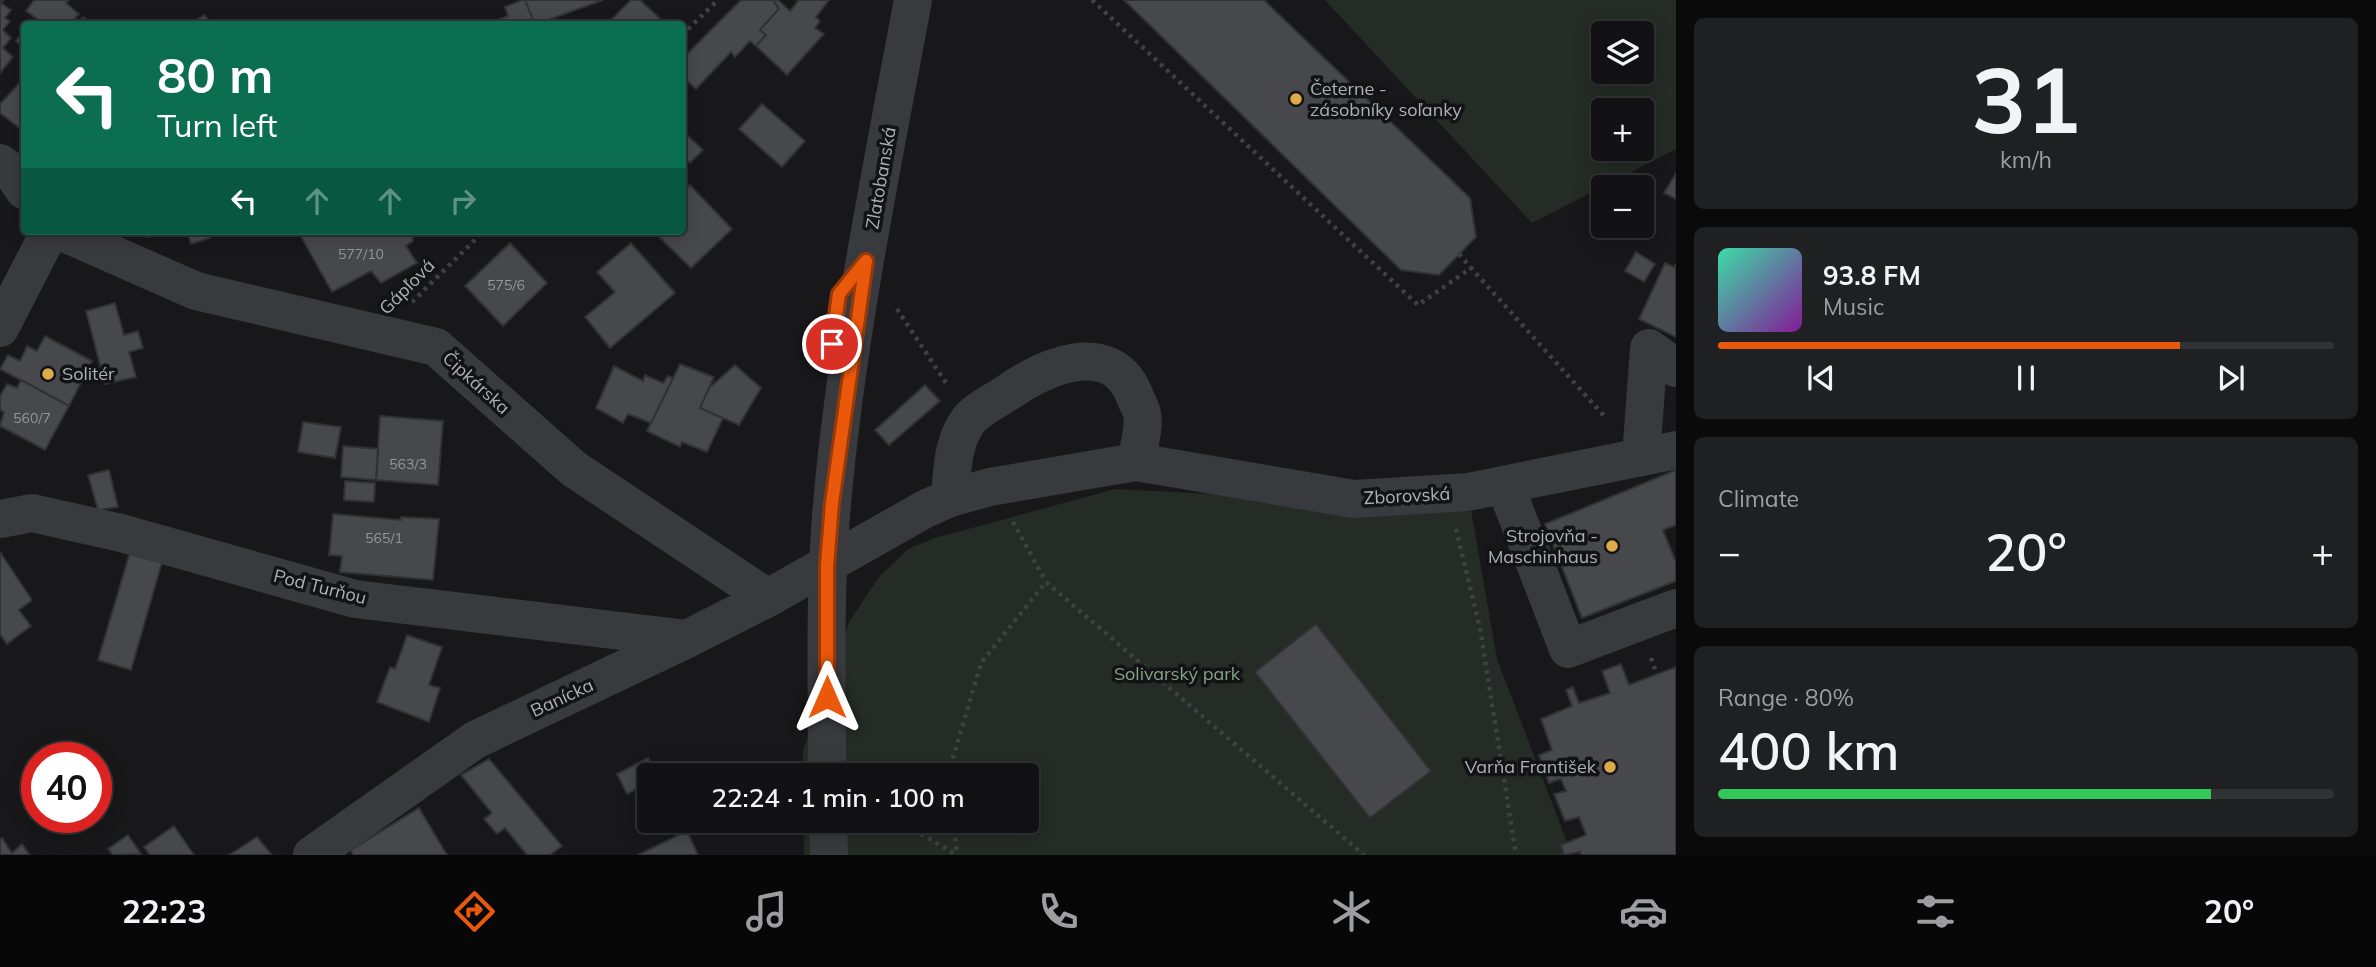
<!DOCTYPE html>
<meta charset="utf-8">
<style>
body{margin:0;font-family:Mulish,sans-serif;background:#1f2022;color:#f1f3f6;height:100vh;display:flex;flex-direction:column;font-size:26px;white-space:nowrap}
*{box-sizing:border-box;margin:0}
p{font-size:23px;color:#9c9ea0}
.icon{flex:none;width:38px;height:38px;fill:none;stroke:currentColor;stroke-width:2;stroke-linecap:round;stroke-linejoin:round}
.map{position:relative;flex:1;overflow:hidden}
.drawer{display:flex;flex-direction:column;gap:18px;padding:18px;background:#0a0a0b;width:700px}
.drawer>*{flex:none}
.top-card{position:absolute;left:21px;top:21px;width:665px;height:214px;border-radius:7px;box-shadow:0 4px 18px #0003,0 0 0 2px #313234;background:#0b6e4f;color:#fff;overflow:hidden}
.fabs{position:absolute;left:1591px;top:21px;display:grid;gap:14px}
.fabs a{display:grid;place-items:center;width:63px;height:63px;border-radius:7px;background:#121214;box-shadow:0 4px 18px #0003,0 0 0 2px #313234;font-size:35px}
.speed{position:absolute;left:21px;top:742px;display:flex;gap:14px;font-size:35px;font-weight:700;text-align:center}
.speed>*{display:grid;place-content:center;width:91px;height:91px;border-radius:50%;background:#121214;box-shadow:0 4px 18px #0003,0 0 0 2px #313234;line-height:1}
.speed .limit{border:10px solid #d22;background:#fff;color:#111}
.pin{position:absolute;display:grid;place-items:center;width:60px;height:60px;color:#fff;margin:-30px;border:4px solid #fff;border-radius:50%;box-shadow:0 2px 7px #0007}
.me{position:absolute;width:77px;margin:-38px;rotate:0deg;stroke-linejoin:round;filter:drop-shadow(0 0 5px #0008)}
.turn{display:flex;align-items:center;gap:24px;height:147px;padding:0 21px;font-size:32px}
.turn .icon{width:91px;height:91px;stroke-width:2.5}
.turn b{display:block;font-size:49px;line-height:60px}
.lanes{display:flex;align-items:center;height:66px;padding:0 21px;background:#0003;justify-content:center;gap:35px;direction:ltr}
.lanes .off{opacity:.35}
.big{font-size:52px;font-weight:600;line-height:1.1}
.drawer .widget{flex:1;display:flex;flex-direction:column;justify-content:center;gap:10px;min-width:0;padding:0 24px;border-radius:10px;background:#1f2022}
.drawer .dial{align-items:center;gap:0}
.dial b{font-size:91px;line-height:1}
.song{display:flex;align-items:center;gap:21px}
.cover{width:84px;height:84px;border-radius:10px;background:linear-gradient(135deg,hsl(160 70% 55%),hsl(290 70% 35%))}
.played{height:7px;border-radius:4px;background:linear-gradient(90deg,#ea580c 75%,#313234 75%)}
.keys{display:flex;justify-content:space-around;direction:ltr}
.heat{display:flex;justify-content:space-between;align-items:center;font-size:38px;direction:ltr}
.charge{height:10px;border-radius:5px;background:linear-gradient(90deg,#34c759 80%,#313234 0)}
.trip{position:absolute;left:637px;top:763px;width:402px;height:70px;border-radius:7px;background:#121214;box-shadow:0 4px 18px #0003,0 0 0 2px #313234;font-weight:600;line-height:70px;text-align:center}
.tabs{display:flex;height:112px;justify-content:space-around;align-items:center;background:#070708;color:#9c9ea0}
.tabs .icon{width:49px;height:49px}
.tabs .selected{color:#ea580c}
.tabs b{font-size:32px;color:#f1f3f6}
main{display:flex;flex:1;min-height:0}
.map>svg:first-child{display:block}
.green{fill:#242c25;fill-rule:evenodd}
.building{fill:#47484c;stroke:#323235;stroke-width:2}
.lines{fill:none;stroke-linecap:round;stroke-linejoin:round}
.path{stroke:#3f4145;stroke-width:4.5;stroke-dasharray:3.5 5;stroke-linecap:butt}
.minor{stroke:#393a3e;stroke-width:38}
.route-casing{stroke:#983908;stroke-width:18}
.route{stroke:#ea580c;stroke-width:12}
.poi-dot{fill:#deab4b;stroke:#131315;stroke-width:2.5}
.labels{text-anchor:middle;stroke-width:7;stroke-linejoin:round;paint-order:stroke}
.number-label{font-size:14px;fill:#93969d}
.poi-label{font-size:18px;fill:#acb0b8;stroke:#131315;text-anchor:start}
.street-label{font-size:18px;fill:#acb0b8;stroke:#131315}
.park-label{font-size:18px;fill:#85a186;stroke:#131315}
</style>
<main>
<div class="map">
<svg width="1676" height="855" viewBox="0 0 1676 855">
<rect width="100%" height="100%" fill="#18181a"/>
<g class="green">
<path d="M1325,0H1676V149L1532,223ZM1603,33H1642V72H1603ZM1603,110H1642V149H1603Z"/>
<polygon points="1115,489 1419,505 1468,492 1497,659 1572,855 804,855 803,821 1027,821 1027,775 803,775 803,751 849,622 879,577 908,549 935,538"/>
</g>
<g class="building">
<polygon points="0,0 4,0 1,3 11,10 5,18 10,21 3,30 11,38 3,48 13,57 0,73"/>
<polygon points="34,0 69,0 66,3 79,14 70,24 44,24 26,11"/>
<polygon points="522,0 525,0 535,24 488,24 508,16 505,7"/>
<polygon points="525,0 603,0 537,24 535,24"/>
<polygon points="631,0 640,0 666,24 607,24"/>
<polygon points="741,0 773,0 779,9 760,30 766,35 756,46 750,41 735,57 731,52 696,89 682,76 682,59"/>
<polygon points="773,0 778,0 790,11 798,1 797,0 829,0 816,17 820,21 815,28 824,34 787,75 756,46 766,35 760,30 779,9"/>
<polygon points="1124,0 1264,0 1470,198 1476,237 1439,275 1401,270"/>
<polygon points="205,15 210,24 188,24"/>
<polygon points="83,17 92,24 76,24"/>
<polygon points="24,31 24,48 16,41"/>
<polygon points="24,78 24,127 22,130 0,113 0,104"/>
<polygon points="762,104 805,141 782,167 739,129"/>
<polygon points="682,130 703,150 690,163 682,156"/>
<polygon points="1676,173 1676,199 1664,193"/>
<polygon points="690,185 732,229 691,268 653,231 682,231 682,193"/>
<polygon points="146,231 169,231 148,237"/>
<polygon points="187,231 208,231 210,238 191,244"/>
<polygon points="298,231 321,231 322,233 325,231 412,231 413,241 406,246 417,263 381,283 371,271 332,292"/>
<polygon points="510,243 547,283 503,326 465,286"/>
<polygon points="631,243 675,293 610,348 585,317 615,292 597,272"/>
<polygon points="1636,252 1655,264 1644,282 1625,271"/>
<polygon points="1665,263 1674,267 1676,264 1676,337 1639,319"/>
<polygon points="115,303 124,335 138,331 143,348 129,352 136,377 105,384 86,311"/>
<polygon points="45,336 92,361 69,406 0,369 8,355 20,361 27,346 37,351"/>
<polygon points="680,364 714,377 700,408 723,418 707,452 682,442 680,447 647,431"/>
<polygon points="735,365 761,388 739,425 700,408 709,388"/>
<polygon points="614,366 643,381 645,375 663,383 668,376 673,378 651,423 628,414 623,423 596,408"/>
<polygon points="21,380 69,406 45,450 0,426 4,412 0,410 0,396 7,384 17,388"/>
<polygon points="925,385 940,401 889,445 875,430"/>
<polygon points="380,416 443,421 438,485 376,480"/>
<polygon points="303,422 341,427 335,458 298,452"/>
<polygon points="343,446 378,449 376,480 341,477"/>
<polygon points="109,470 118,507 98,510 88,475"/>
<polygon points="1676,470 1676,525 1663,530 1676,562 1676,581 1582,618 1545,524"/>
<polygon points="345,481 375,483 374,502 344,500"/>
<polygon points="333,514 401,520 401,517 439,519 433,580 340,572 342,556 329,555"/>
<polygon points="0,552 32,600 19,610 31,626 7,644 0,634"/>
<polygon points="130,552 162,562 131,670 98,660"/>
<polygon points="1316,624 1431,771 1370,818 1255,672"/>
<polygon points="407,635 442,647 429,685 440,688 429,722 377,702 390,667 395,669"/>
<polygon points="1621,664 1629,685 1676,667 1676,855 1581,855 1580,852 1564,855 1561,845 1586,835 1579,817 1565,821 1554,794 1566,791 1561,779 1549,783 1539,755 1552,750 1541,719 1572,706 1566,690 1573,687 1579,703 1610,693 1602,671"/>
<polygon points="648,758 658,775 649,775 649,783 627,794 617,774"/>
<polygon points="489,759 562,846 550,855 527,855 505,828 497,834 484,819 492,813 461,775"/>
<polygon points="419,808 447,855 353,855 351,850"/>
<polygon points="174,826 194,855 150,855 144,847"/>
<polygon points="687,831 698,855 638,855"/>
<polygon points="128,835 141,854 113,855 108,849"/>
<polygon points="257,837 272,855 229,855"/>
<polygon points="2,838 12,853 22,844 30,855 0,855 0,839"/>
</g>
<g class="lines">
<g class="path">
<polyline points="1092,0 1418,305 1471,268 1606,418"/>
<polyline points="682,35 718,0"/>
<polyline points="1459,254 1471,268"/>
<polyline points="412,302 484,231"/>
<polyline points="897,309 948,386"/>
<polyline points="1013,522 1046,582"/>
<polyline points="1456,529 1480,628 1516,855"/>
<polyline points="1651,658 1657,675"/>
<polyline points="948,775 981,663 1046,582 1364,855"/>
<polyline points="899,821 957,855"/>
<polyline points="953,821 957,854"/>
</g>
<g class="minor">
<polyline points="0,163 11,171 24,190"/>
<polyline points="60,231 196,291 436,347 574,469 768,598"/>
<polyline points="0,328 50,231"/>
<polyline points="1641,457 1649,348 1676,368"/>
<polyline points="1505,485 1568,649 1676,608"/>
<path d="M950,498C952,473 952,443 968,421C976,410 995,401 1007,393C1044,367 1110,337 1134,394C1136,401 1141,408 1142,414C1145,428 1138,448 1136,462"/>
<polyline points="0,519 32,513 121,533 355,599 687,639"/>
<path d="M827,775C827,685 824,594 832,504C847,335 882,167 913,0"/>
<polyline points="828,821 829,855"/>
<polyline points="312,855 475,740 687,639 768,598 925,509 950,498 990,487 1136,462 1354,499 1468,492 1676,450"/>
</g>
</g>
<g class="lines">
<g class="route-casing">
<polyline id="route" points="827,697 827,566 832,503 866,261 839,294 832,344"/>
</g>
<use href="#route" class="route"/>
</g>
<g class="poi-dot">
<circle cx="1296" cy="99" r="7"/>
<circle cx="48" cy="374" r="7"/>
<circle cx="1612" cy="546" r="7"/>
<circle cx="1610" cy="767" r="7"/>
</g>
<g class="labels">
<g class="number-label">
<text x="361" y="259">577/10</text>
<text x="506" y="290">575/6</text>
<text x="32" y="423">560/7</text>
<text x="408" y="469">563/3</text>
<text x="384" y="543">565/1</text>
</g>
<g class="poi-label">
<text x="1310" y="95">Četerne -<tspan x="1310" dy="21">zásobníky soľanky</tspan></text>
<text x="62" y="380">Solitér</text>
<text x="1598" y="542" text-anchor="end">Strojovňa -<tspan x="1598" dy="21">Maschinhaus</tspan></text>
<text x="1596" y="773" text-anchor="end">Varňa František</text>
</g>
<g class="street-label">
<text transform="translate(881 178) rotate(-80)" y="6">Zlatobanská</text>
<text transform="translate(407 287) rotate(-45)" y="6">Gápľová</text>
<text transform="translate(476 383) rotate(42)" y="6">Čipkárska</text>
<text transform="translate(1407 496) rotate(-3)" y="6">Zborovská</text>
<text transform="translate(320 587) rotate(14)" y="6">Pod Turňou</text>
<text transform="translate(562 698) rotate(-25)" y="6">Banícka</text>
</g>
<g class="park-label">
<text x="1177" y="680">Solivarský park</text>
</g>
</g>
</svg>
<div class="fabs">
<a><svg class="icon" aria-label="layers" viewBox="0 0 24 24"><path d="M12 4l9 5-9 5-9-5zM3 14l9 5 9-5"/></svg></a>
<a>+</a>
<a>−</a>
</div>
<div class="speed"><div class="limit">40</div></div>
<div class="pin" style="left:832px;top:344px;background:#d93025"><svg class="icon" aria-label="arrive" viewBox="0 0 24 24"><path d="M6 21V4h12l-3 4 3 4H6"/></svg></div>
<svg class="me" style="left:827px;top:697px" viewBox="-20 -20 40 40"><path d="M0-17L14 15 0 8-14 15z" fill="#ea580c" stroke="#fff" stroke-width="4"/></svg>
<div class="trip">22:24 · 1 min · 100 m</div>
<div class="top-card">
<div class="turn"><svg class="icon" aria-label="left" viewBox="0 0 24 24"><path d="M17 20v-9H6M10 6l-5 5 5 5"/></svg><div><b>80 m</b>Turn left</div></div>
<div class="lanes"><svg class="icon" aria-label="left" viewBox="0 0 24 24"><path d="M17 20v-9H6M10 6l-5 5 5 5"/></svg><svg class="icon off" aria-label="ahead" viewBox="0 0 24 24"><path d="M12 20V5M6 11l6-6 6 6"/></svg><svg class="icon off" aria-label="ahead" viewBox="0 0 24 24"><path d="M12 20V5M6 11l6-6 6 6"/></svg><svg class="icon off" aria-label="right" viewBox="0 0 24 24"><path d="M7 20v-9h11M14 6l5 5-5 5"/></svg></div>
</div>
</div>
<section class="drawer">
<div class="widget dial"><b>31</b><p>km/h</p></div>
<div class="widget">
<div class="song"><i class="cover"></i><div><b>93.8 FM</b><p>Music</p></div></div>
<div class="played"></div>
<div class="keys"><svg class="icon" aria-label="previous" viewBox="0 0 24 24"><path d="M18 5L8 12l10 7zM5 5v14"/></svg><svg class="icon" aria-label="pause" viewBox="0 0 24 24"><path d="M8 5v14M16 5v14"/></svg><svg class="icon" aria-label="next" viewBox="0 0 24 24"><path d="M6 5l10 7-10 7zM19 5v14"/></svg></div>
</div>
<div class="widget"><p>Climate</p>
<div class="heat"><a>−</a><b class="big">20°</b><a>+</a></div>
</div>
<div class="widget"><p>Range · 80%</p><b class="big">400 km</b><div class="charge"></div></div>
</section>
</main>
<nav class="tabs">
<b>22:23</b>
<svg class="icon selected" aria-label="directions" viewBox="0 0 24 24"><path d="M12 3l9 9-9 9-9-9zM9 14v-3h6M13 9l2 2-2 2"/></svg>
<svg class="icon" aria-label="music" viewBox="0 0 24 24"><path d="M9 18V5l10-2v13"/><circle cx="6" cy="18" r="3"/><circle cx="16" cy="16" r="3"/></svg>
<svg class="icon" aria-label="phone" viewBox="0 0 24 24"><path d="M5 4h4l2 5-3 2q2 4 5 5l2-3 5 2v4C11 20 4 13 5 4z"/></svg>
<svg class="icon" aria-label="climate" viewBox="0 0 24 24"><path d="M12 3v18M4 7l16 10M4 17L20 7"/></svg>
<svg class="icon" aria-label="car" viewBox="0 0 24 24"><path d="M5 17H2v-5l4-1 3-4h7l3 4 3 1v5h-3M9 17h6M6 11h13"/><circle cx="7" cy="17" r="2"/><circle cx="17" cy="17" r="2"/></svg>
<svg class="icon" aria-label="filters" viewBox="0 0 24 24"><path d="M4 7h16M4 17h16"/><circle cx="9" cy="7" r="2"/><circle cx="15" cy="17" r="2"/></svg>
<b>20°</b>
</nav>
